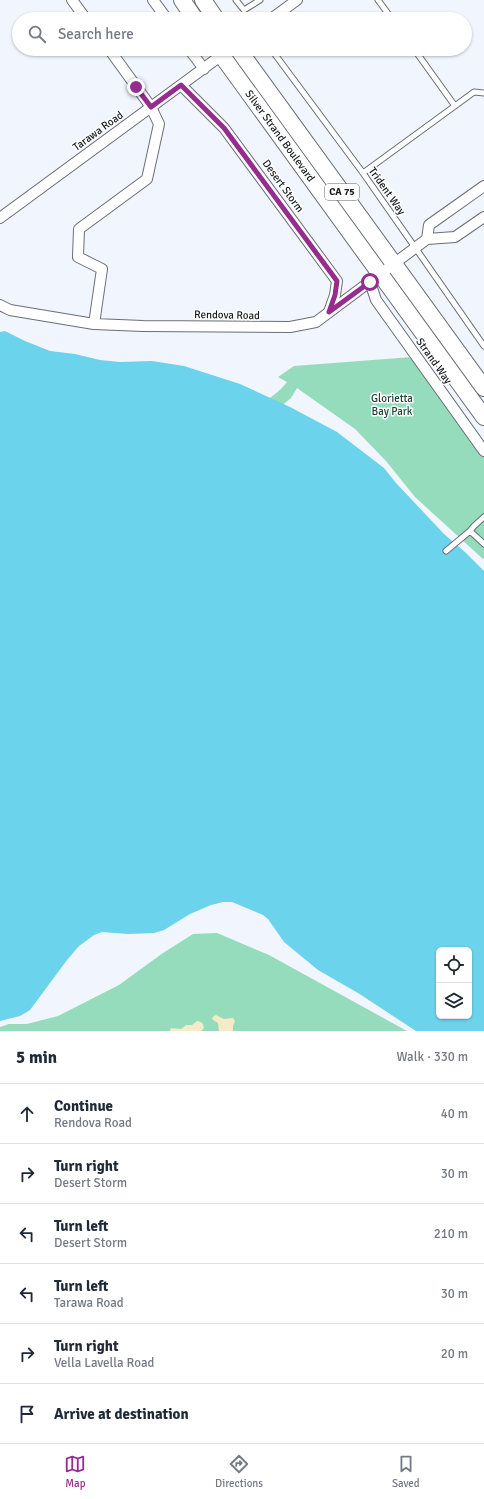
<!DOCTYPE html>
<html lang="en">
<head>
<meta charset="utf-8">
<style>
	body { margin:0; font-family:Signika,sans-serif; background:#f6f6f7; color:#1f2937 }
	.controls { position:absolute; right:12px; bottom:12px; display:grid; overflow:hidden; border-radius:6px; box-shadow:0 1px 3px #0004 }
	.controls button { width:36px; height:36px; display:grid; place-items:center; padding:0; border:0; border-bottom:1px solid #e0e1e3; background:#fff; color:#1f2937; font:20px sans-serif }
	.stop { position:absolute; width:12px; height:12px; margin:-9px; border:3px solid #962c8e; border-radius:50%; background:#fff }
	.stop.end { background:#962c8e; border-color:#fff; box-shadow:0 1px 4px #0008 }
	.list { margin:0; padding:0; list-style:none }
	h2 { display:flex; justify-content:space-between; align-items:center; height:52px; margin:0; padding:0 16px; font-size:17px }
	h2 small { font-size:13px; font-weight:400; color:#747a83 }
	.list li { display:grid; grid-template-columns:26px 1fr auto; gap:12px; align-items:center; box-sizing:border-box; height:60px; padding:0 16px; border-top:1px solid #e0e1e3 }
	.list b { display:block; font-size:15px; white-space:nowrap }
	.list p { margin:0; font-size:13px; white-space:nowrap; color:#747a83 }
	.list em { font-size:13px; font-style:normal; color:#747a83 }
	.icon { flex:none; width:22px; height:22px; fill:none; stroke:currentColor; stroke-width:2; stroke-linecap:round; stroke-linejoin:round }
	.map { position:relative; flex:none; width:484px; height:1031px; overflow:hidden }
	.search { position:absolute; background:#fff; box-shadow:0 1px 3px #0004; left:12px; right:12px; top:12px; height:44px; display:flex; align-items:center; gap:10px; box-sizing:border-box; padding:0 14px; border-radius:22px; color:#747a83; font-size:15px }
	.sheet { height:412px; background:#fff }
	nav { display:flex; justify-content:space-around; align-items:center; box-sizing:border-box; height:56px; border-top:1px solid #e0e1e3; background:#fff; font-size:11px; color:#747a83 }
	nav a { display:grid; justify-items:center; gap:2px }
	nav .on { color:#962c8e }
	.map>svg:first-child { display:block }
</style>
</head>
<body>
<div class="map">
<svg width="484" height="1031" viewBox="0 0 484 1031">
	<rect width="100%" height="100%" fill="#f1f5fd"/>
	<path fill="#94dcbb" d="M412 357 484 457V558L483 559 415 497 386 461 355 429 297 388 291 398 250 432 242 421 281 389 287 382 278 377 294 366Z
		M217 933 269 955 407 1031H0V1027L9 1024H27L58 1016 119 985 163 953 193 934Z"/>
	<path fill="#f5ebc6" d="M216 1015 224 1019 233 1018 235 1021 233 1026V1031H219L218 1023 213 1020 212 1018 214 1016Z
		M197 1021 201 1022 203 1024 204 1028 201 1031H170L171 1028 181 1029 186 1025H192Z"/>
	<path fill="#6bd3eb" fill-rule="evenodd" d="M5 331 25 341 50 351 75 354 100 360 120 362 152 361 184 366 240 384 290 407 337 432 384 468 396 483 444 534 465 552 484 571V1031H416L358 993 318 970 284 942 268 919 263 915 232 902H223L211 905 190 914 164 930 154 933 128 934 102 932 94 935 79 946 67 960 30 1010 20 1016 0 1021V332ZM439 950H469V1016H439Z"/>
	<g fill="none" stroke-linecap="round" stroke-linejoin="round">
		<defs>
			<path id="service" d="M236 0 244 10 260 0
				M378 0 392 19
				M271 49 363 173 484 346
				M414 49 455 106
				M363 173 474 92 484 93
				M484 517 474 526 470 531 484 544
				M446 551 470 531"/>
			<path id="minor" d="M72 0 86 19
				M153 0 167 19
				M271 19 297 0
				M189 49 204 69
				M181 85 224 128 337 281 335 295 329 312
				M484 186 429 225 427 239 455 237 484 217
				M0 218 230 49
				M370 282 376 300 484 451
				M0 305 10 310 94 324 143 326 290 327 316 322 427 239
				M94 324 102 269 78 257 79 229 147 179 159 124 151 107 109 49"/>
			<path id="trunk" d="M182 0 195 19
				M203 0 216 19
				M217 49 484 417
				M238 49 484 388"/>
		</defs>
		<use href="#service" stroke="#6b6e76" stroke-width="7"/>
		<use href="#minor" stroke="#6b6e76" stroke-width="12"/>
		<use href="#trunk" stroke="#6b6e76" stroke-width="18"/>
		<use href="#service" stroke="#fff" stroke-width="5"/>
		<use href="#minor" stroke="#fff" stroke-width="10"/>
		<use href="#trunk" stroke="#fff" stroke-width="16"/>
	</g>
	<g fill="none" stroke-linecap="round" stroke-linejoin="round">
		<path stroke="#962c8e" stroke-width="5" d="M136 87 151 107 181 85 224 128 337 281 335 295 329 312 370 282"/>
	</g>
	<g text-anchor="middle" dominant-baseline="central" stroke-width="3" stroke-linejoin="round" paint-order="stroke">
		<rect fill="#fff" stroke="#5f6062" stroke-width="1" x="325" y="184" width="34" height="16" rx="3"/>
		<g font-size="10" font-weight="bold" fill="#1a1c1f">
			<text x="342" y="192">CA 75</text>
		</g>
		<g font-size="11" fill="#1a1c1f" stroke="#fff">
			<text transform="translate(98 131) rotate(-36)">Tarawa Road</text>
			<text transform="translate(280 136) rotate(54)">Silver Strand Boulevard</text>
			<text transform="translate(283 186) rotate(54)">Desert Storm</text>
			<text transform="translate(387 191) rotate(55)">Trident Way</text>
			<text transform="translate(227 315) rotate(1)">Rendova Road</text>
			<text transform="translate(434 361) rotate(55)">Strand Way</text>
		</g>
		<g font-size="11" fill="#1e4434" stroke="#fff">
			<text x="392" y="398">Glorietta<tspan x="392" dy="13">Bay Park</tspan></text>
		</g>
	</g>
</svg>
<div class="controls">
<button><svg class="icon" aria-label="locate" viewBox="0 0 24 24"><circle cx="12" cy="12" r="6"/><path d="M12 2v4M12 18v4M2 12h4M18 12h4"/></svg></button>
<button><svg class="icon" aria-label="layers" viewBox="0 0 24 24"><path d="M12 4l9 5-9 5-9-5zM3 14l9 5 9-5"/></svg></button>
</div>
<div class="stop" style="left:370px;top:282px"></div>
<div class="stop end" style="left:136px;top:87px"></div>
<div class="search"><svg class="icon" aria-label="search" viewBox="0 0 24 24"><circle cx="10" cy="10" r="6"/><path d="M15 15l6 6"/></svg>Search here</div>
</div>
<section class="sheet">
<h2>5 min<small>Walk · 330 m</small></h2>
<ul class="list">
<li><svg class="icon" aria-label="ahead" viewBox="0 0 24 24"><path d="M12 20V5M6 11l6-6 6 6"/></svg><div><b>Continue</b><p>Rendova Road</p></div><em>40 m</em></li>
<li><svg class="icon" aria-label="right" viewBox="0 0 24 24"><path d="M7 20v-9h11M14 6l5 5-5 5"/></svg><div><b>Turn right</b><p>Desert Storm</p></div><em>30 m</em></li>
<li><svg class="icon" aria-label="left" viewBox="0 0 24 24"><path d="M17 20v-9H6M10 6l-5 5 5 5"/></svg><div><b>Turn left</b><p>Desert Storm</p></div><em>210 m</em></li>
<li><svg class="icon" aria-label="left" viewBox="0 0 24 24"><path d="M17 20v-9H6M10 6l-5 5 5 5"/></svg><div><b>Turn left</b><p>Tarawa Road</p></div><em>30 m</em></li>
<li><svg class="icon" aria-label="right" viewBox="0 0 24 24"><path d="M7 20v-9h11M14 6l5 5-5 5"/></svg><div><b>Turn right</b><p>Vella Lavella Road</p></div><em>20 m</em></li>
<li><svg class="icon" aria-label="arrive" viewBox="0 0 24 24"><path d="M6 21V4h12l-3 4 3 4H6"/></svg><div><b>Arrive at destination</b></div></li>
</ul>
</section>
<nav>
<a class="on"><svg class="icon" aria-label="map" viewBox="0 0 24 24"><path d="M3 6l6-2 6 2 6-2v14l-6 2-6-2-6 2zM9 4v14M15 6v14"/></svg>Map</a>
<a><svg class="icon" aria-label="directions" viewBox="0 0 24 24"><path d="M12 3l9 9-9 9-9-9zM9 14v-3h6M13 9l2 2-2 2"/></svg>Directions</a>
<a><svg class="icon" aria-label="saved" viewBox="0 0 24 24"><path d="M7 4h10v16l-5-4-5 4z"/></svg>Saved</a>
</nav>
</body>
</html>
